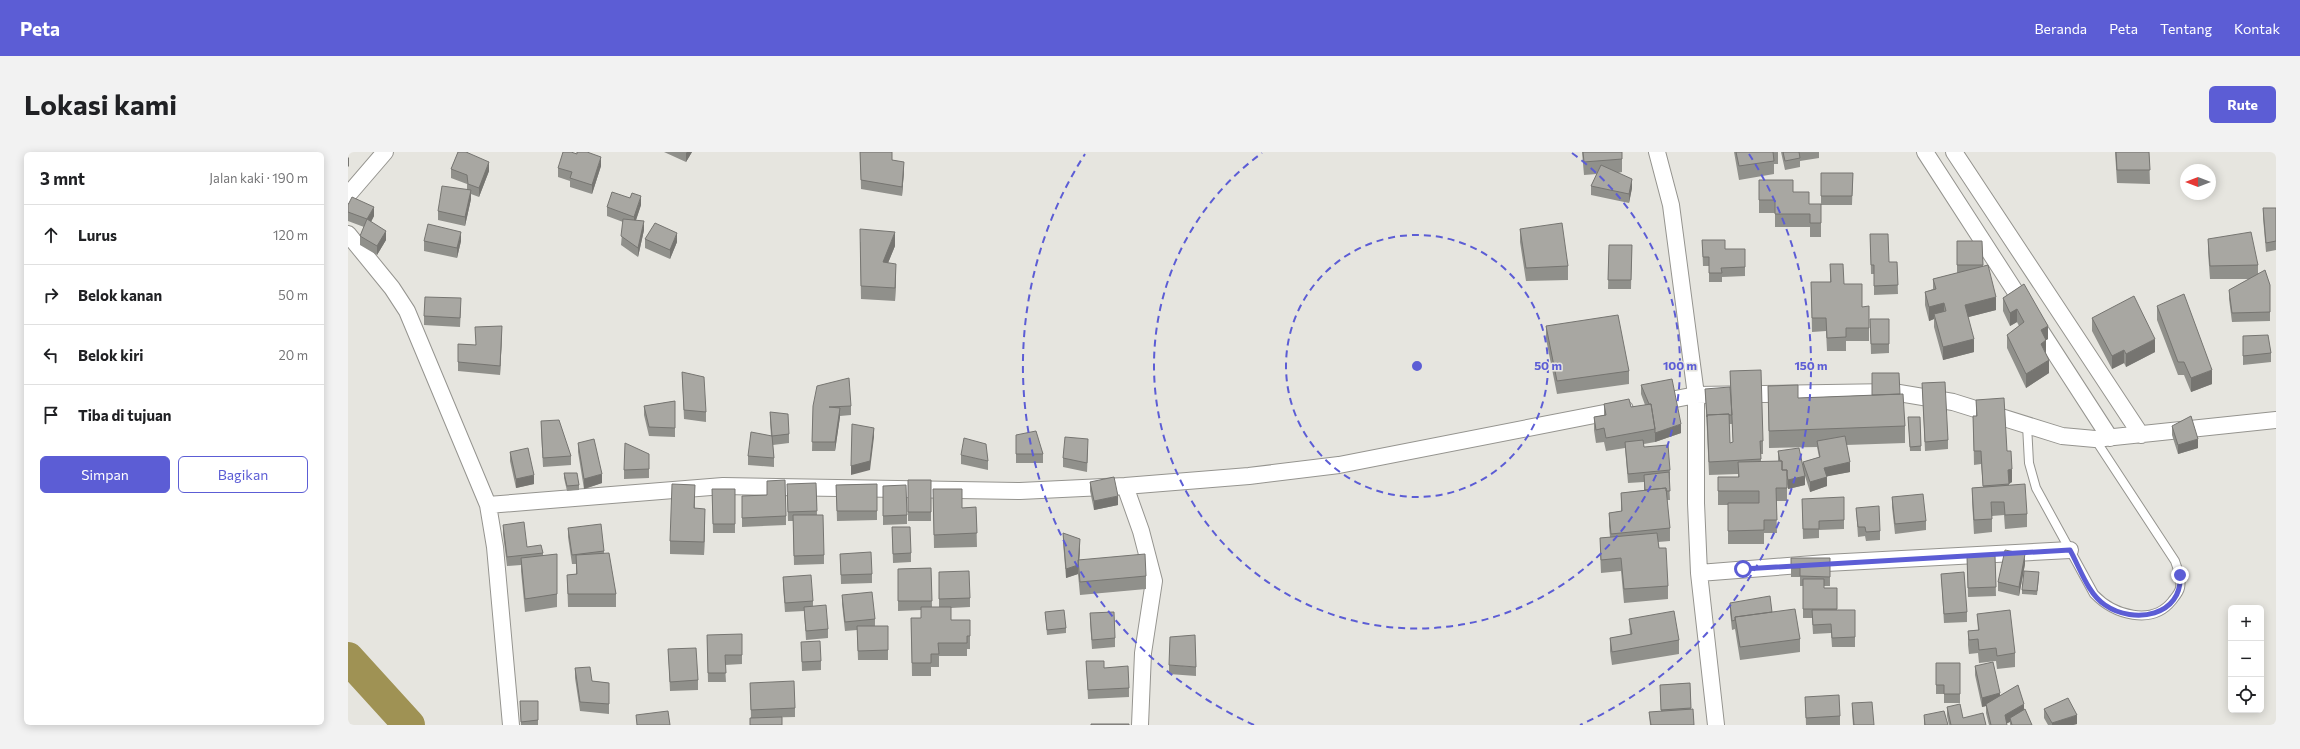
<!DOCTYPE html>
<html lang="id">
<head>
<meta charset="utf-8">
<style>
	body { margin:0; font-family:Commissioner,sans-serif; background:#f2f2f2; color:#202124 }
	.controls { position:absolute; right:12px; bottom:12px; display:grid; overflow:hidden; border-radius:6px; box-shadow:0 2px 10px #0003 }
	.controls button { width:36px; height:36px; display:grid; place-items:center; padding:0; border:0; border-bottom:1px solid #e0e0e0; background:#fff; color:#202124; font:20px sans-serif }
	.compass { position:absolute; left:1832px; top:12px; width:36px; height:36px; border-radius:50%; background:#fff; box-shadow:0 2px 10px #0003; rotate:270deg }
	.stop { position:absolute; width:12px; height:12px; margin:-9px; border:3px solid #5c5dd5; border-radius:50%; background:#fff }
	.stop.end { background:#5c5dd5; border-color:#fff; box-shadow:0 1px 4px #0008 }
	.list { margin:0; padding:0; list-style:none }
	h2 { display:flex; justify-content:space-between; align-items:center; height:52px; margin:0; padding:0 16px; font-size:17px }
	h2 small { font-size:13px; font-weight:400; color:#757577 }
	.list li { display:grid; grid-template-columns:26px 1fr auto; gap:12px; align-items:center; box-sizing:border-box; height:60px; padding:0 16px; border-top:1px solid #e0e0e0 }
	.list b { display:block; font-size:15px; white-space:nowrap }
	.list em { font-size:13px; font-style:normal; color:#757577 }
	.actions { display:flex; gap:8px; padding:12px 16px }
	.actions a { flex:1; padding:9px 0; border:1px solid #5c5dd5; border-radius:6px; text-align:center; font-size:14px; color:#5c5dd5 }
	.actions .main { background:#5c5dd5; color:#fff }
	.icon { flex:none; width:22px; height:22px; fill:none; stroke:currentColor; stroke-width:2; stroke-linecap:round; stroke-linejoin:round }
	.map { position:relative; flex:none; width:1928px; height:573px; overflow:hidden; border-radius:6px }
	header { display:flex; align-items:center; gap:24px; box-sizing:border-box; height:56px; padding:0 20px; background:#5c5dd5; color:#fff }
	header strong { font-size:19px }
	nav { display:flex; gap:22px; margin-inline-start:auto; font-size:14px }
	.intro { display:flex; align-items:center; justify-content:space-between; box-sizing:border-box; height:96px; padding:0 24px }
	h1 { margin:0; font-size:28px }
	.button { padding:10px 18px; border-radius:6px; background:#5c5dd5; color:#fff; font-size:14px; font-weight:700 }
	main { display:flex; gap:24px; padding:0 24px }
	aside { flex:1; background:#fff; border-radius:6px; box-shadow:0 2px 10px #0003 }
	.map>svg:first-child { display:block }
</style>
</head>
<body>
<header>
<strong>Peta</strong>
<nav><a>Beranda</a><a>Peta</a><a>Tentang</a><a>Kontak</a></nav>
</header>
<div class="intro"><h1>Lokasi kami</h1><a class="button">Rute</a></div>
<main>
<aside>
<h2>3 mnt<small>Jalan kaki · 190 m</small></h2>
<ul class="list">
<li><svg class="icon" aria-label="ahead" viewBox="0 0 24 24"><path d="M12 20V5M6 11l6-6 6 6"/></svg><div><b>Lurus</b></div><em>120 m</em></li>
<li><svg class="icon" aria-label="right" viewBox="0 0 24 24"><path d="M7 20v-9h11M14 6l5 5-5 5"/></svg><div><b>Belok kanan</b></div><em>50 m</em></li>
<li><svg class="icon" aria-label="left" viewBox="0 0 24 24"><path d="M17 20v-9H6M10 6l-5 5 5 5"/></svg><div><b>Belok kiri</b></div><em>20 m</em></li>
<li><svg class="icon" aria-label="arrive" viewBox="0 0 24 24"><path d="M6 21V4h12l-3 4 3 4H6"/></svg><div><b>Tiba di tujuan</b></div></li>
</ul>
<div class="actions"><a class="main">Simpan</a><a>Bagikan</a></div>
</aside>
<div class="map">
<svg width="1928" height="573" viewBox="0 0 1928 573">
	<rect width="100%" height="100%" fill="#e6e5df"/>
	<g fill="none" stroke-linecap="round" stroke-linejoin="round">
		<path stroke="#9f9254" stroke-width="32" d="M0 506 61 573"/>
		<defs>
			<path id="service" d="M1679 273 1681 311 1688 336 1746 442C1766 463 1804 474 1824 449 1827 445 1831 441 1832 436 1834 427 1830 418 1827 409L1747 287"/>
			<path id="minor" d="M1309 0 1323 53 1348 243V351L1351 421 1368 573
				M1577 0 1762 286
				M1606 0 1793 283
				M0 43 37 0
				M0 82 44 136 59 159 140 353 147 395 163 573
				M1307 251 1348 243 1545 240 1605 250 1714 284 1747 287 1928 268
				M777 334 793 379 806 429 795 501 792 573
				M140 353 375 334 672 339 777 334 901 324 991 313 1277 257
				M1351 421 1478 411 1722 398"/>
		</defs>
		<use href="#service" stroke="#95948f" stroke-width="10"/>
		<use href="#minor" stroke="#95948f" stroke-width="18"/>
		<use href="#service" stroke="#fff" stroke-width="8"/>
		<use href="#minor" stroke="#fff" stroke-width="16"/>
	</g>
	<path fill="#90908b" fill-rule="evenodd" d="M110 0H120V1L141 19 131 45 123 42V47L117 74 90 68V59L119 38V32L103 26V17Z
		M316 0H344L338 10Z
		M512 0 544 8 556 19 554 44 513 37Z
		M1234 0H1274V20L1270 21 1284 36 1281 51 1243 43V34L1249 22 1236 23Z
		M1386 0H1430V12H1426V22L1391 28Z
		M1433 0H1471V6L1452 9V15L1437 18Z
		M1767 0H1801L1802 32 1769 31Z
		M253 14 244 42 222 35V29L210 25V16Z
		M1473 21H1505L1504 53H1473V85H1462V75H1427V61H1411V28L1445 40 1461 52H1473Z
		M0 53 26 64 23 70 38 88 29 103 12 93V84L16 75 0 69Z
		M293 53 288 68 296 78 290 105 273 93 275 70 259 64V55Z
		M1915 56H1928V98L1918 100 1915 66Z
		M1172 77 1220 114V128L1178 129 1172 90Z
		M1522 82 1541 110H1549L1550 142 1526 143V122H1523Z
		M297 87 329 90 322 107 297 96Z
		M1860 87 1910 113V121L1922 133V169L1884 170 1881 147V138L1901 127H1862L1860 100Z
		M1354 88 1377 97H1397V124L1374 125V130H1361V114H1355Z
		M76 89H113L109 106 76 99Z
		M1609 89H1634L1635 114 1648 158 1620 165 1626 200 1595 208 1586 175V167L1581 169 1577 153V140L1585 137V127L1609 121Z
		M512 90 547 94 540 111 548 126 547 149 513 147Z
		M1261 93H1284L1283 137H1260Z
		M1482 112 1496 132 1514 155 1521 176V189H1498V199H1479L1478 179 1464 180 1463 130H1482Z
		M1676 132 1700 187 1698 188V201L1701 221 1678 236 1659 196V183L1671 174 1669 170 1662 174 1655 159V146Z
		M1809 154 1864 232 1843 240 1836 223H1830L1809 168Z
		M113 156 112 175 76 173V164Z
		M1744 166 1807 200 1778 215 1776 211 1764 217 1744 179Z
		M1522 167H1541V201L1523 202Z
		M1198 174 1281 219V232L1209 242 1198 187Z
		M154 183 152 223 110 219V192L127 193Z
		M1895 184 1923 201V210L1895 213Z
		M1382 219 1415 289V302H1413V310L1430 309V299L1455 318V310L1471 305 1469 295 1421 296 1420 234 1450 246 1552 242 1557 274V291L1498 293 1502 320 1479 324V334L1462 340 1456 321 1457 333 1440 337 1439 332V349H1428L1429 381H1416V392H1380V353H1370V325H1390V322L1361 323 1357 237 1383 249ZM1381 272H1384L1385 290 1382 291Z
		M334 220 358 260V270L336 267Z
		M1574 231 1600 288V297L1577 299Z
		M1293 233 1333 281 1307 290 1296 292V295L1322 318V327H1321L1322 348H1319L1322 376V389L1310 390 1311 396 1320 434V447L1276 451 1273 419 1253 421 1252 399V386L1262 385 1261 374V361L1273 359V341L1296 338V330L1280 331 1277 296 1258 299 1256 290 1248 291 1246 278V265L1256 263V252L1283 255 1297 253 1293 242Z
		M1628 248 1659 299 1664 330 1661 332V333L1679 362V375L1657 377 1656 363 1644 364V380L1626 382 1624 349V336L1635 335 1633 312 1626 313 1625 264H1628Z
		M327 249V285L301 284 296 263V254Z
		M465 254H503V263L492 264 487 299H464Z
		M422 260 441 282V291L425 293 426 306V315L400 313V304L423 284 422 270Z
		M1560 265H1572L1573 299H1562Z
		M193 269 223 304V313L195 315 193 278Z
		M1824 274 1850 296 1830 302 1824 283Z
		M668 283 695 302V311H668Z
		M230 291 254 331 236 337 230 300Z
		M740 297 739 320 715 315V306Z
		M162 300 186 332 168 336 162 309Z
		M301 302V326L276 327V318Z
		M613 303 640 309V318L613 312Z
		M216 321 231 333V338L219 339 216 326Z
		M560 328H583V369H560Z
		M419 329 438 364V373L394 375V344L419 343Z
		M742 330 770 353 746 358 742 339Z
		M468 331 469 363 476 403V412L446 413 445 369H440L439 341Z
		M529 332V368L489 369 488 333Z
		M364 337H387V381H365Z
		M585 337 614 356 628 355 629 395 586 396Z
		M535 343 559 363V372L535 373Z
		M1544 345 1578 369V378L1547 382 1544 355Z
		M347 346V356L357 370 356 403 322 402V389Z
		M1454 347 1496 368V377L1471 378V386L1455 387Z
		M1508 356 1532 379V388L1518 389 1517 384 1510 385Z
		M155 373 179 395 195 401V404L209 402V455L177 460 173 419V413L159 414 155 382Z
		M544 375 563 401V410L545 411Z
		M220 376 256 399V401L268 442V455H220L219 423 228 422V412H224L220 385Z
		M715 381 732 396 731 408 798 424V437L732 443 730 422 718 426 715 390Z
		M492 402 524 422V431L493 432Z
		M1647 404 1648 444 1620 445 1619 405Z
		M1443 406H1482V434H1476V436H1489V458H1507V495H1484L1483 481 1465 482 1464 466H1455V434H1452V425H1443Z
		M1677 412 1671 444 1650 439V430Z
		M583 416 584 455H591V420L622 446V455L603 456V468H622V497H619V504H591V515H583V524H564L563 466H573V458L550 459V417Z
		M1593 422 1619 460V470L1596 471Z
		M435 425 465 449V454L480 477V486L458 488 456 459 437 460 435 434Z
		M1691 425 1689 443 1674 442V438Z
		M494 443 527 467V474H540V508H510L509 478 497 479 494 452Z
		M1382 451 1424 460 1452 487V500L1392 508 1387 477 1384 478 1382 460Z
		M697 460 718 476V481L699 483Z
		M742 461 767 486V495L744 497 742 470Z
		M1629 462 1667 501V515L1649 517 1648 509 1631 511 1630 501 1621 502 1620 493V479L1630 478Z
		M1281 467 1331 488V502L1264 513 1262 499V486L1282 483Z
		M359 483 394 503V512L377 513 378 530H360Z
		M453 490 473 509V518L454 519Z
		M320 497 350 528V538L322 539Z
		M738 509 756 516 781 536V545L740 547Z
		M1588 511H1612V551H1596V542H1588Z
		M821 513 848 515V524L821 522Z
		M1627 514 1652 544 1676 557 1684 573H1662V570L1659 571V573H1641L1638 561V554L1634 555 1627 523Z
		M227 516 244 529 261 531V562L232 559 227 526Z
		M402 531 447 556V565L403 566Z
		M1342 531 1343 558 1346 573H1302L1301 560H1313L1312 533Z
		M1457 545 1492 564V573H1458Z
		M172 549H190V573H173Z
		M1504 551 1526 573H1505L1504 560Z
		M1599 555 1615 566 1638 573H1601L1599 564Z
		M1696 557 1729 572 1725 573H1700L1696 566Z
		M1576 563 1600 573H1576Z"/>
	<path fill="#767571" d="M339 0H344L338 10V1Z
		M1 5V14L0 15V6Z
		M253 5V14L244 42V33Z
		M141 10V19L131 45V36Z
		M556 10V19L554 44V35Z
		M1284 27V36L1281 51V42Z
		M123 38V47L117 74V65Z
		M293 44V53L286 74V65Z
		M26 55V64L19 77V67Z
		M296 69V78L290 105V96Z
		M38 79V88L29 103V94Z
		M113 80V89L109 106V96Z
		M547 80V94L535 123V110Z
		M329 81V90L322 107V98Z
		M548 112V126L547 149V136Z
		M1648 145V158L1617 166V153Z
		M1596 151V164L1586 162V167L1581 169V155Z
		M1669 157V170L1662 174V161Z
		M154 174V183L152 223V214Z
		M1700 174V187L1698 188V201L1693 192V178Z
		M1626 187V200L1595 208V195Z
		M1807 187V200L1778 215V202Z
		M1776 198V211L1764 217V204Z
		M1701 208V221L1678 236V222Z
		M1864 218V232L1843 240V226Z
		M492 256V265L487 299V290Z
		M1333 272V281L1307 290V281Z
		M526 276V285L522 318 503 323V314Z
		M1850 287V296L1830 302V293Z
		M1502 310V320L1476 325V316Z
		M1664 317V330L1660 332V318Z
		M254 322V331L236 337V327Z
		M186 323V332L168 336V327Z
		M1457 324V333L1440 337V328Z
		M1479 325V334L1462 340V330Z
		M770 344V353L746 358V349Z
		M357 357V370L356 403V390Z
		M732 387V396L731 415 730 410Z
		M1677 402V412L1671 444V435Z
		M730 413V422L718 426V417Z
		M1652 541V551L1638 552V554L1634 555V546Z
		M1676 552V562L1662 566V570L1657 572V563Z
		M1729 563V572L1725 573H1704V571Z"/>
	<path fill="#a8a7a2" stroke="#767571" d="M110 0H118L141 10 131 36 120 32 119 23 103 17Z
		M215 0H223L229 2V0H239L253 5 244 33 222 26 224 20 210 16Z
		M512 0H544V8L556 10 554 35 513 28Z
		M1235 0H1274V7L1236 10Z
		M1388 0H1425L1426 9 1391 14Z
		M1435 0H1451L1452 6 1437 9Z
		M1768 0H1801L1802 18H1769Z
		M1253 13 1284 27 1281 42 1243 34Z
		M1473 21H1505L1504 44H1473Z
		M1411 28H1445V40H1461V52H1473V71H1462V62H1427V48H1411Z
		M94 34 123 38 117 65 90 59Z
		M264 40 282 46 284 41 293 44 286 65 259 55Z
		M4 45 26 55 19 67 0 60V53Z
		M1915 56H1928V89L1918 91Z
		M19 67 38 79 29 94 12 84Z
		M275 67 296 69 290 96 273 84Z
		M307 71 329 81 322 98 297 87Z
		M1214 71 1220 114 1178 116 1172 77Z
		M80 72 113 80 109 96 76 89Z
		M512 77 547 80 535 110 548 112 547 136 513 134Z
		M1903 80 1910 113 1862 114 1860 87Z
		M1522 82H1540L1541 110H1549L1550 133 1526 134V113H1523Z
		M1354 88H1377V97H1397V115L1373 116 1374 121H1361V105H1355Z
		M1609 89H1634L1635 113H1609Z
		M1261 93H1284L1283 128H1260Z
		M1482 112H1495L1496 132H1514V155L1521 154V176H1498V185L1479 186 1478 166H1464L1463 130H1483Z
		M1640 113 1648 145 1617 153 1626 187 1595 195 1586 162 1598 159 1596 151 1581 155 1577 140 1588 137 1585 127Z
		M1917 118 1922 133V160L1884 161 1881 138Z
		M1676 132 1700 174 1693 178 1698 188 1693 192 1701 208 1678 222 1659 183 1676 170 1669 157 1662 161 1655 146Z
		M1836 142 1864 218 1843 226 1836 210H1830L1809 154Z
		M1786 144 1807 187 1778 202 1776 198 1764 204 1744 166Z
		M77 145 113 146 112 166 76 164Z
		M1270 163 1281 219 1209 229 1198 174Z
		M1522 167H1541V192H1523Z
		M154 174 152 214 110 210V192L128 193 127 175Z
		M1920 183 1923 201 1895 204V184Z
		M1413 218 1415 289H1412L1413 307 1361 310 1359 263 1381 262 1382 291 1385 290 1382 219Z
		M334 220 356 225 358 260 336 258Z
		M1524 221H1551L1552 242 1524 243Z
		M501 226 503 254 481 255 492 256 487 290H464L465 254 469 234Z
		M1324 227 1333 272 1307 281V277L1303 252H1301L1293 233Z
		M1597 230 1600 288 1577 290 1574 231Z
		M1450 233V246L1555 242 1557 274 1421 279 1420 234Z
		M1382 235 1384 263H1381V262L1359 263V265L1357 237Z
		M1656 246 1659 299H1663L1664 317 1660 318 1661 332 1635 334 1633 299H1626L1625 264H1629L1628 248Z
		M1281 247 1283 255 1303 252 1307 277 1258 286 1256 276 1248 278 1246 265 1258 263 1256 252Z
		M327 249V276L301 275 296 254Z
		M422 260 440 262 441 282 424 284Z
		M1843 264 1850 287 1830 293 1824 274Z
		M1560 265H1572L1573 294 1562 295Z
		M211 268 223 304 195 306 193 269Z
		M504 272 526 276 522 309 503 314Z
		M688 279 695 302H668V283Z
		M403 280 424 284 426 306 400 304Z
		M1497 284 1502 310 1476 316 1479 325 1462 330 1455 310 1472 305 1469 289Z
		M717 285 740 287 739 311 715 306Z
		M616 286 638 292 640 309 613 303Z
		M246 287 254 322 236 327 230 291Z
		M1295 288 1296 295 1320 293 1322 318 1280 322 1277 290Z
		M277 291 301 302V317L276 318Z
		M180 296 186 323 168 327 162 300Z
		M1451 296 1457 324 1440 328 1439 323V318H1434V309H1432L1430 299Z
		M1434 309V318H1439V336H1428L1429 368H1416V378L1380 379V351H1411V339H1370V325H1391L1390 310Z
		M1321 320 1322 339H1318V336L1297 338 1296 323Z
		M216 321H229L231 333 219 334Z
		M766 325 770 344 746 349 742 330Z
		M437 328 438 364 394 366V344L419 343V329Z
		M560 328H583V360H560Z
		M468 331 469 359 440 360 439 332Z
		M324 332 347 333 346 356 357 357 356 390 322 389Z
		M529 332V359H489L488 333Z
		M1677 332 1679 362 1657 363 1656 350H1643L1644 367 1626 368 1624 336Z
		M558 333 559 363 535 364V334Z
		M1318 336 1322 376 1263 382 1261 361 1274 359 1273 341Z
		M364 337H387V372H365Z
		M585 337H614V356L628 355 629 381 586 383Z
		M1575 342 1578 369 1547 372 1544 345Z
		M1496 345V368L1471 369V377H1455L1454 347Z
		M1531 354 1532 379 1518 380 1517 375H1510L1508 356Z
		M445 363H475L476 403 446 404Z
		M176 370 179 395 193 393 195 401 159 405 155 373Z
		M253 372 256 399 224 403 220 376Z
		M544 375H562L563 401 545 402Z
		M715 381 732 387 730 413 718 417Z
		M1309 381 1311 396H1318L1320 434 1276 437 1273 406 1253 408 1252 386Z
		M1657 398 1677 402 1671 435 1650 430Z
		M523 400 524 422 493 423 492 402Z
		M261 401 268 442H220L219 423 229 422 228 403Z
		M209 402V442L177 447 173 406Z
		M797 402 798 424 732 430 730 408Z
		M1647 404 1648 435 1620 436 1619 405Z
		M1443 406H1482V425L1452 424V416H1443Z
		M583 416 584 449H550V417Z
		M621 419 622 446 591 447V420Z
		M1676 419 1691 420 1689 439 1674 438Z
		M1616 420 1619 460 1596 462 1593 422Z
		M463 423 465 449 437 451 435 425Z
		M1455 427H1476V436H1489V457H1455Z
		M524 440 527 467 497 470 494 443Z
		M1422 444 1424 460 1387 465V468L1384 469 1382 451Z
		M478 453 480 477 458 479 456 455Z
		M573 455H603V468H622V484H619V491H590L591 502H583V511H564L563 466H573Z
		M1447 457 1452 487 1392 495 1387 465Z
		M716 458 718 476 699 478 697 460Z
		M1464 458H1507V485L1484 486 1483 472 1465 473Z
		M1662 458 1667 501 1649 504 1648 496 1631 498 1630 487 1621 488 1620 479 1631 478 1629 462Z
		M1326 459 1331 488 1264 500 1262 486 1284 482 1281 467Z
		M766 460 767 486 744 488 742 461Z
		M509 474H540V498L510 499Z
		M394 482V503H377L378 521H360L359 483Z
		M847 483 848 515 821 513 822 485Z
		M472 489 473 509 454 510 453 490Z
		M348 496 350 528 322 530 320 497Z
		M738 509H756V516L780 514 781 536 740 538Z
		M1645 510 1652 541 1634 546 1627 514Z
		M1588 511H1612V542H1596V533H1588Z
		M242 515 244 529 261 531V552L232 550 227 516Z
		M446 529 447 556 403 558 402 531Z
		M1342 531 1343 556 1313 558 1312 533Z
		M1670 533 1676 552 1657 563 1659 573H1643L1638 552Z
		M1491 543 1492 564 1458 566 1457 545Z
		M1720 546 1729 563 1704 571 1696 557Z
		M172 549H190V568L173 570Z
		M1524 550 1526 573H1506L1504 551Z
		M1612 552 1615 566 1635 561 1638 573H1603L1599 555Z
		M1345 557 1346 573H1303L1301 560Z
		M1677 557 1684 573H1664L1662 566Z
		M320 559 322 573H289L288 563Z
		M1596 559 1600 573H1577L1576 563Z
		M434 565V573H402V566Z
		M743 572H781V573H743Z"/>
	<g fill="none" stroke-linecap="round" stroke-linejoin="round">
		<path stroke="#5c5dd5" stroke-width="5" d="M1395 417 1722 398C1732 416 1740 442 1757 453 1786 473 1835 464 1832 423"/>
	</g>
	<g fill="none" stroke="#5c5dd5" stroke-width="2" stroke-dasharray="7 5">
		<circle cx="1069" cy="214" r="131"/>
		<path d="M1224 1A263 263 0 1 1 914 1"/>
		<path d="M906 573A394 394 0 0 1 737 2M1401 2A394 394 0 0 1 1232 573"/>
	</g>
	<circle cx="1069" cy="214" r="6" fill="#5c5dd5" stroke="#e6e5df" stroke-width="2"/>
	<g font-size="12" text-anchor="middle" font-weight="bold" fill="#5c5dd5" stroke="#e6e5df" stroke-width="3" stroke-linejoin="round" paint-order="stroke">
		<text x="1200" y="218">50 m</text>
		<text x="1332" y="218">100 m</text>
		<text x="1463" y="218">150 m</text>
	</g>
</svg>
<div class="controls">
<button>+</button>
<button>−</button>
<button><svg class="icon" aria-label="locate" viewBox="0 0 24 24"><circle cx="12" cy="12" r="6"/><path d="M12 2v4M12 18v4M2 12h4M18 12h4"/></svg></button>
</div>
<svg class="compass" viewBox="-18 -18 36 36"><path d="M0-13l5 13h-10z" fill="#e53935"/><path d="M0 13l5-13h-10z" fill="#757577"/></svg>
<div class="stop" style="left:1395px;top:417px"></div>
<div class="stop end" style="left:1832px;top:423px"></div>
</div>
</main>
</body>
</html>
